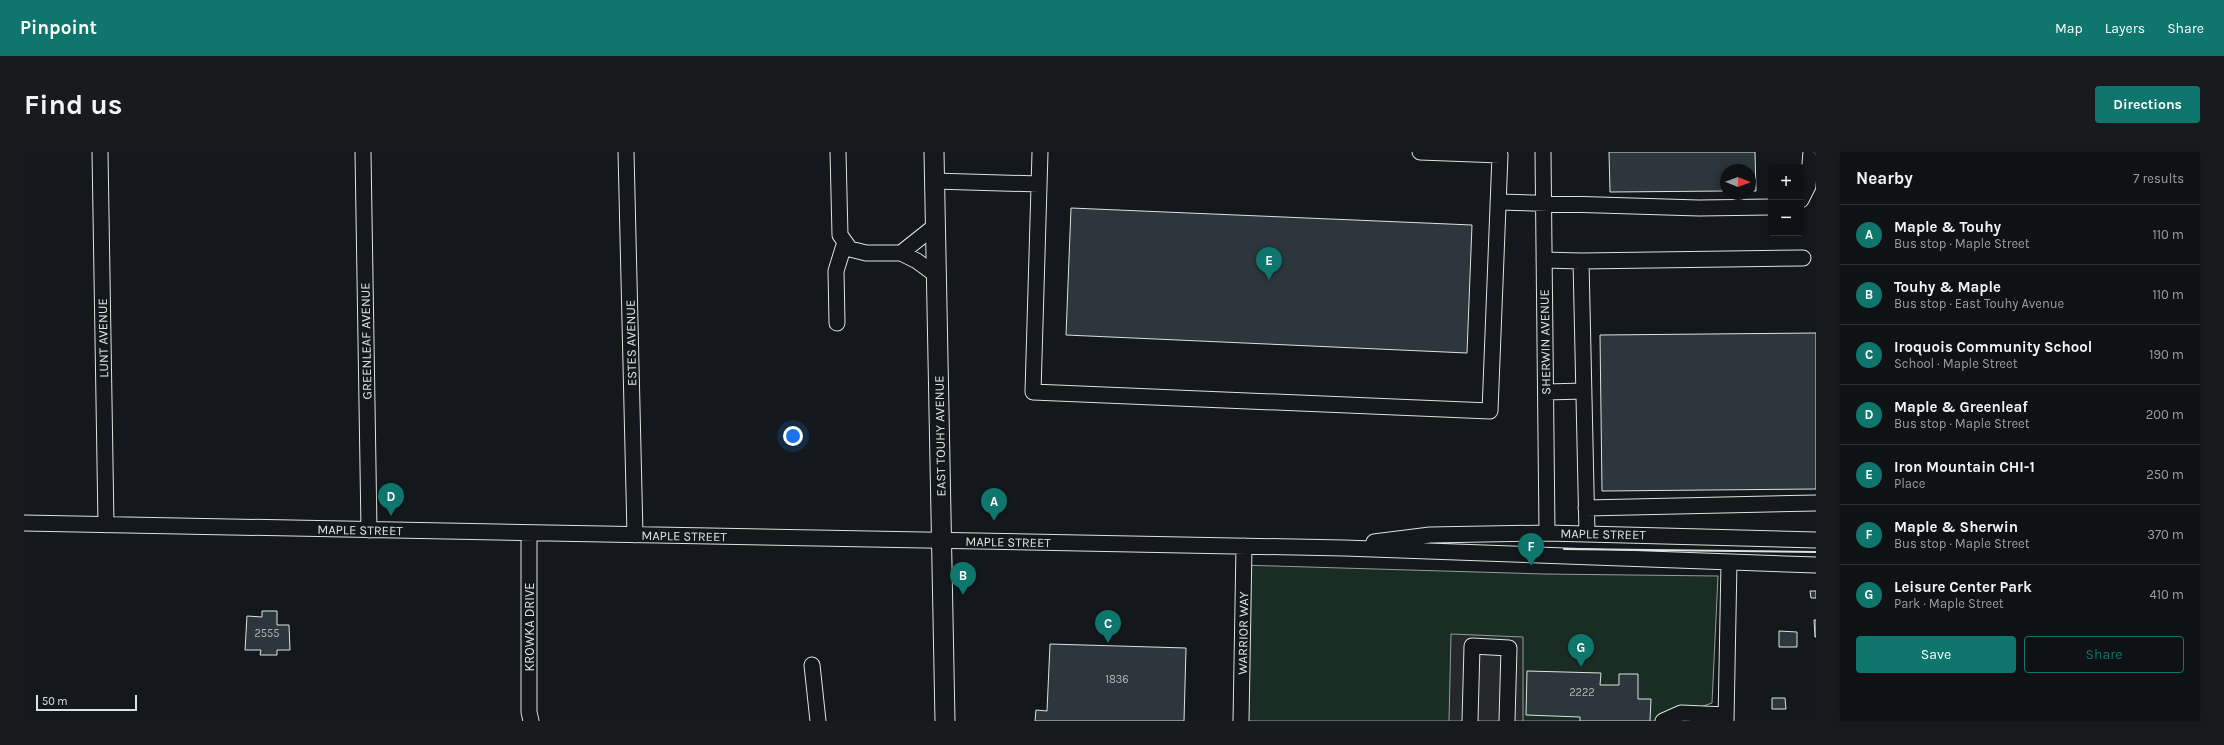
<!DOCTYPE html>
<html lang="en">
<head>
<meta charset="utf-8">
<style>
	body { margin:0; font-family:Karla,sans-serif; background:#181b1e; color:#f1f3f6 }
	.controls { position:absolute; right:12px; top:12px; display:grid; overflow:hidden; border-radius:4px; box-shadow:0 2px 10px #0003 }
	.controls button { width:36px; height:36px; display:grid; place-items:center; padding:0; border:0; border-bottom:1px solid #2f3234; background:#0f1215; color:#f1f3f6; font:20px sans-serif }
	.compass { position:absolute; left:1696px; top:12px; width:36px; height:36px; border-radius:50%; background:#0f1215; box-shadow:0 2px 10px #0003; rotate:91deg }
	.scale { position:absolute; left:12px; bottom:10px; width:101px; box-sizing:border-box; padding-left:4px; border:2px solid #d8e6dc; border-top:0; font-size:11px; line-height:14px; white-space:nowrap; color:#d8e6dc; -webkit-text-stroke:3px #14181c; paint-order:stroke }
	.you { position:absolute; left:769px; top:284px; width:14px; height:14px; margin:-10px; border:3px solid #fff; border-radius:50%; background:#1a73e8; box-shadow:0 0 0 6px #1a73e833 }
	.badge { display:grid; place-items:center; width:26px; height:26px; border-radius:50%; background:#0f766e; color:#fff; font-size:13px; font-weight:700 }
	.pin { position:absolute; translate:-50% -33px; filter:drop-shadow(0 1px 2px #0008) }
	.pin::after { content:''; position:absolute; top:21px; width:14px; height:12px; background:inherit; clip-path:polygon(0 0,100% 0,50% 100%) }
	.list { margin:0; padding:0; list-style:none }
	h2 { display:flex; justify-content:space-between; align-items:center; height:52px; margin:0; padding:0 16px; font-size:17px }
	h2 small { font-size:13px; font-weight:400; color:#9b9ea0 }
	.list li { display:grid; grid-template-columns:26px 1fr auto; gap:12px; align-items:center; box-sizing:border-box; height:60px; padding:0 16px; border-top:1px solid #2f3234 }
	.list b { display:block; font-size:15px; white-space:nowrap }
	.list p { margin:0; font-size:13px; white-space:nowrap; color:#9b9ea0 }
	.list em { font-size:13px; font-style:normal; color:#9b9ea0 }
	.actions { display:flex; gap:8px; padding:12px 16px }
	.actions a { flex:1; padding:9px 0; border:1px solid #0f766e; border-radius:4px; text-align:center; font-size:14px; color:#0f766e }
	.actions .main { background:#0f766e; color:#fff }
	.map { position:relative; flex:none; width:1792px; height:569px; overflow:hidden; border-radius:4px }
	header { display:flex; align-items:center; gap:24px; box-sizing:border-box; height:56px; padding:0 20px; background:#0f766e; color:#fff }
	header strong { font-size:19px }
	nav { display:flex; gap:22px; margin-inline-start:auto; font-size:14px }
	.intro { display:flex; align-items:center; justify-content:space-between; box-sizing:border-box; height:96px; padding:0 24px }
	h1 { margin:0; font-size:28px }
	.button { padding:10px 18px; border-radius:4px; background:#0f766e; color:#fff; font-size:14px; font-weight:700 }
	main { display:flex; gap:24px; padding:0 24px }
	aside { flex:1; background:#0f1215; border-radius:4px; box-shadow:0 2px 10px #0003 }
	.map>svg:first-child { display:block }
</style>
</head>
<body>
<header>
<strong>Pinpoint</strong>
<nav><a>Map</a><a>Layers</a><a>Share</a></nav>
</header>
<div class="intro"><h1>Find us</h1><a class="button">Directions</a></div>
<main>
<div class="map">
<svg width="1792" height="569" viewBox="0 0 1792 569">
	<rect width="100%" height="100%" fill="#14181c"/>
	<path fill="#1a2d24" stroke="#939e99" d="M1216 413 1520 422 1694 424 1688 551 1671 557V569H1213Z"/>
	<path fill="#24282b" stroke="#939e99" d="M1427 482 1499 485V569H1425Z"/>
	<path fill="#2c363c" stroke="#d8e6dc" d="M1585 0H1731L1732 39H1726V18H1702V39L1586 40Z
		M1047 56 1448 73 1443 201 1042 183Z
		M1792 181V337L1578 339 1576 183Z
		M1786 439H1792V446H1787Z
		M238 459H253V473H265L266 498H253V503H236L237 498H221L223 464 238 465Z
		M1790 468H1792V485H1791Z
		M1755 479 1773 480V495H1755Z
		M1026 492 1162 496 1160 569H1011L1012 558 1023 559Z
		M1503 519 1577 521 1576 533H1595V522H1614V547H1627L1626 569H1556V565L1502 563Z
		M1748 546H1761L1762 557H1748Z"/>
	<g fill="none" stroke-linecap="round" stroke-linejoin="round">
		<defs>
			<path id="minor" d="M76 0 82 373
				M339 0 345 378
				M602 0 611 383
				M814 0 816 83 826 97 842 101H877L893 109 912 123
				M1016 0 1009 240 1466 259 1476 3 1396 0
				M1519 0 1523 381
				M910 29 1015 32
				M1777 48 1784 34 1787 0
				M1474 50 1675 56 1747 55
				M877 101 911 74
				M1520 108 1557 109 1779 106
				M1557 109 1563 382
				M813 171 812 119 821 90
				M1522 240 1560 239
				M1562 356 1792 351
				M0 371 1320 396 1792 413
				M505 381V560L507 569
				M1350 390 1406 383 1523 381 1792 388
				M788 513 794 569
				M1217 569 1220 394
				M1446 569 1448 494 1485 496 1483 569
				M1639 569 1657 561 1702 563
				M1702 569 1705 410"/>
			<path id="major" d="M910 0 921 569"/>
		</defs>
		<use href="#minor" stroke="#d8e6dc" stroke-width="17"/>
		<use href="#major" stroke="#d8e6dc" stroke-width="21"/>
		<use href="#minor" stroke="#14181c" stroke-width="15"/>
		<use href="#major" stroke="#14181c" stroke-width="19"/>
		<path stroke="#d8e6dc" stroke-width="2" d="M1540 397 1792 400"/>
	</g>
	<g text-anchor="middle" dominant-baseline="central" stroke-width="3" stroke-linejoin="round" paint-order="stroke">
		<g font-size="11" fill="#adbab4">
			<text x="243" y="481">2555</text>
			<text x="1093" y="527">1836</text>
			<text x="1558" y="540">2222</text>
		</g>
		<g font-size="13" fill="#d8e6dc" stroke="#14181c">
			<text transform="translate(79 186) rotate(-91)">LUNT AVENUE</text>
			<text transform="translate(342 189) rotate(-91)">GREENLEAF AVENUE</text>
			<text transform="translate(1521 190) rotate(-91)">SHERWIN AVENUE</text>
			<text transform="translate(607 191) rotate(-91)">ESTES AVENUE</text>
			<text transform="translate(916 284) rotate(-91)">EAST TOUHY AVENUE</text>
			<text transform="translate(336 378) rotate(1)">MAPLE STREET</text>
			<text transform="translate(1579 382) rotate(1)">MAPLE STREET</text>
			<text transform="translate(660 384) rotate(1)">MAPLE STREET</text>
			<text transform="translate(984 390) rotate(1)">MAPLE STREET</text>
			<text transform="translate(505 475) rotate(-90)">KROWKA DRIVE</text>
			<text transform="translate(1219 481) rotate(-89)">WARRIOR WAY</text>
		</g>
	</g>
</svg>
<div class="controls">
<button>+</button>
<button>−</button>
</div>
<svg class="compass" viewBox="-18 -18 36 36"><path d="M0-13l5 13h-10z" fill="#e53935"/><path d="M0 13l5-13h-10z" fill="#9b9ea0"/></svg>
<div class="scale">50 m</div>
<div class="you"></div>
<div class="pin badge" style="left:970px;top:369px">A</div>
<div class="pin badge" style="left:939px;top:443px">B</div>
<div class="pin badge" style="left:1084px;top:491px">C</div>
<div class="pin badge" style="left:367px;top:364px">D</div>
<div class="pin badge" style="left:1245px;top:128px">E</div>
<div class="pin badge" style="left:1507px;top:414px">F</div>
<div class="pin badge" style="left:1557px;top:515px">G</div>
</div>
<aside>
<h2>Nearby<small>7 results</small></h2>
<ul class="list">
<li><span class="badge">A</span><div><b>Maple &amp; Touhy</b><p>Bus stop · Maple Street</p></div><em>110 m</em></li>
<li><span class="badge">B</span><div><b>Touhy &amp; Maple</b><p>Bus stop · East Touhy Avenue</p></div><em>110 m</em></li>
<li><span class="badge">C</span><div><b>Iroquois Community School</b><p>School · Maple Street</p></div><em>190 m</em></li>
<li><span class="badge">D</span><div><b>Maple &amp; Greenleaf</b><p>Bus stop · Maple Street</p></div><em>200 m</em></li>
<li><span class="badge">E</span><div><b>Iron Mountain CHI-1</b><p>Place</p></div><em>250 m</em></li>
<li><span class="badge">F</span><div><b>Maple &amp; Sherwin</b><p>Bus stop · Maple Street</p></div><em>370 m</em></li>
<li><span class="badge">G</span><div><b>Leisure Center Park</b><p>Park · Maple Street</p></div><em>410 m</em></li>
</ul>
<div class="actions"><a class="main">Save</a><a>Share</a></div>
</aside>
</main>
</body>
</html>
